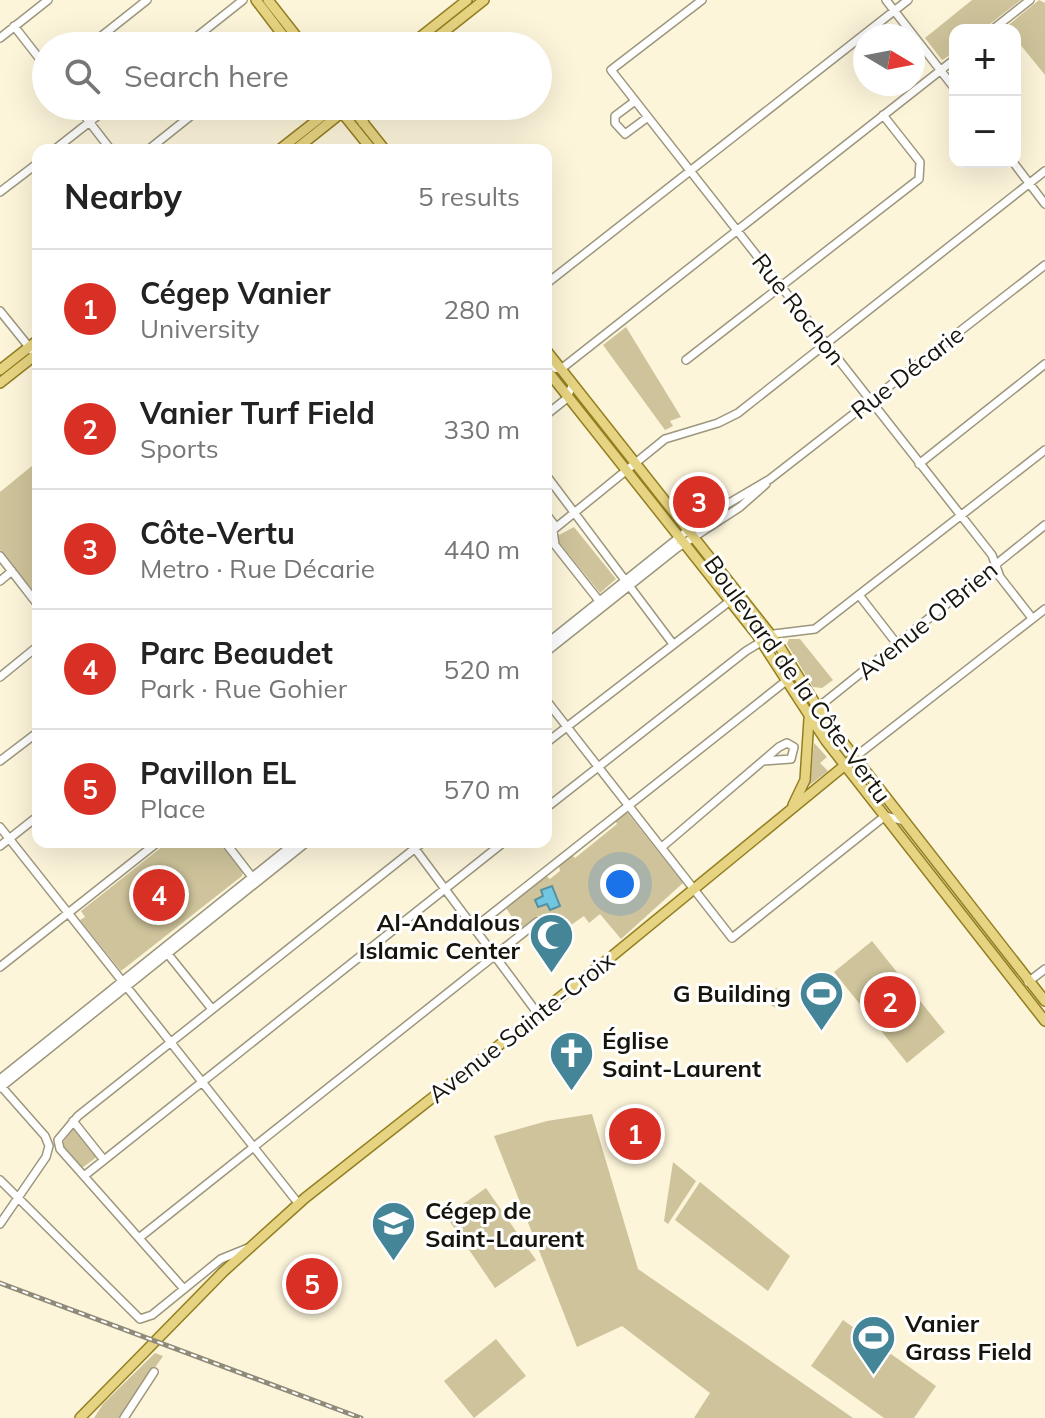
<!DOCTYPE html>
<html lang="en">
<head>
<meta charset="utf-8">
<style>
	body { margin:0; font-family:Mulish,sans-serif; background:#f6f6f6; color:#222 }
	.controls { position:absolute; right:24px; top:24px; display:grid; overflow:hidden; border-radius:16px; box-shadow:0 8px 32px #0002 }
	.controls button { width:72px; height:72px; display:grid; place-items:center; padding:0; border:0; border-bottom:2px solid #e0e0e0; background:#fff; color:#222; font:40px sans-serif }
	.compass { position:absolute; left:853px; top:24px; width:72px; height:72px; border-radius:50%; background:#fff; box-shadow:0 8px 32px #0002; rotate:100deg }
	.you { position:absolute; left:620px; top:884px; width:28px; height:28px; margin:-20px; border:6px solid #fff; border-radius:50%; background:#1a73e8; box-shadow:0 0 0 12px #1a73e833 }
	.badge { display:grid; place-items:center; width:52px; height:52px; border-radius:50%; background:#d93025; color:#fff; font-size:26px; font-weight:700 }
	.pin { position:absolute; translate:-50% -50%; border:4px solid #fff; box-shadow:0 2px 8px #0006 }
	.list { margin:0; padding:0; list-style:none }
	h2 { display:flex; justify-content:space-between; align-items:center; height:104px; margin:0; padding:0 32px; font-size:34px }
	h2 small { font-size:26px; font-weight:400; color:#767676 }
	.list li { display:grid; grid-template-columns:52px 1fr auto; gap:24px; align-items:center; box-sizing:border-box; height:120px; padding:0 32px; border-top:2px solid #e0e0e0 }
	.list b { display:block; font-size:30px; white-space:nowrap }
	.list p { margin:0; font-size:26px; white-space:nowrap; color:#767676 }
	.list em { font-size:26px; font-style:normal; color:#767676 }
	.icon { flex:none; width:44px; height:44px; fill:none; stroke:currentColor; stroke-width:2; stroke-linecap:round; stroke-linejoin:round }
	.map { position:relative; flex:none; width:1045px; height:1418px; overflow:hidden }
	.search { position:absolute; background:#fff; box-shadow:0 8px 32px #0002; left:32px; top:32px; width:520px; height:88px; display:flex; align-items:center; gap:20px; box-sizing:border-box; padding:0 28px; border-radius:44px; color:#767676; font-size:30px }
	.panel { position:absolute; background:#fff; box-shadow:0 8px 32px #0002; left:32px; top:144px; width:520px; height:704px; border-radius:16px }
	.map>svg:first-child { display:block }
</style>
</head>
<body>
<div class="map">
<svg width="1045" height="1418" viewBox="0 0 1045 1418">
	<rect width="100%" height="100%" fill="#fcf5da"/>
	<path fill="#cec39a" d="M972 0H1021L982 30H955V52L942 60 925 38Z
		M1039 0 1045 3V75L1015 38V30L1006 27Z
		M626 327 681 417 670 421 673 426 665 430 603 345Z
		M38 461V599L0 550V492Z
		M574 527 616 579 600 593 558 541 559 535Z
		M789 639H800L833 680 822 688 813 687 787 644Z
		M814 743 827 757 820 763 828 771 806 788 811 775Z
		M626 811 683 883 621 939 600 914 589 923 584 916 555 936 539 916 520 929 506 908 546 876 550 879 560 871 559 865 572 855 575 858 617 824 615 820Z
		M168 842H219L243 872 242 876 121 971 80 920 85 917 81 911Z
		M872 941 945 1032 907 1063 834 972Z
		M768 998a10 10 0 1 1 20 0a10 10 0 1 1-20 0Z
		M592 1114 638 1269 853 1418H694L710 1393 622 1326 577 1347 494 1136 547 1121Z
		M74 1127 98 1156 82 1168 62 1144Z
		M673 1162 696 1181 668 1224 664 1221Z
		M700 1182 790 1256 768 1291 675 1220Z
		M486 1188 536 1260 495 1288 446 1216Z
		M843 1320 936 1386 914 1418H884L811 1366Z
		M496 1339 526 1376 474 1418 444 1381Z
		M155 1353 163 1356 161 1359 119 1418H94L103 1404Z"/>
	<path fill="#71c7e1" stroke="#5691a1" stroke-width="2" d="M552 886 560 906 550 910 547 904 538 907 535 900 543 896 541 890Z"/>
	<g fill="none" stroke-linecap="round" stroke-linejoin="round">
		<defs>
			<path id="minor" d="M702 0 611 70 992 555 1000 577 1032 618
				M886 0 955 89
				M14 26 46 67
				M992 30 1030 0
				M0 38 48 0
				M89 46 147 0
				M185 46 243 0
				M635 101 615 116V123L625 134 648 117
				M77 106 111 150
				M54 150 110 106
				M148 150 203 106
				M1013 162 1045 204
				M0 192 38 163
				M546 284 908 0
				M0 311 38 358
				M686 360 919 179 920 162 883 115
				M546 367 561 369 955 59
				M546 415 566 399 573 384
				M919 464 1045 364
				M546 475 673 644
				M546 514 556 527
				M0 556 38 605
				M0 581 12 571
				M859 595 897 644
				M600 602 555 545 553 530 665 439 718 423 738 413 1045 171
				M546 644 702 519 770 479 1045 265
				M546 652 677 548 740 507 766 484
				M0 677 38 646
				M546 700 732 938 885 816 901 820
				M816 709 1045 525
				M546 743 730 601
				M855 757 1045 609
				M0 761 38 732
				M546 808 746 651 774 634 815 629 1045 450
				M0 827 298 1203
				M225 842 252 877
				M410 842 538 1014
				M0 846 38 816
				M662 847 779 747 787 743 794 747 791 759 763 761
				M474 928 786 681
				M167 953 212 1009
				M0 967 158 842
				M1028 982 1045 969
				M0 1079 296 842
				M0 1085 45 1136 49 1146 46 1157 0 1224
				M0 1088 307 842
				M73 1121 104 1160
				M84 1176 504 842
				M0 1180 140 1319 152 1315 221 1259 248 1248
				M139 1238 537 922
				M184 1289 60 1149 58 1140 78 1116 423 842
				M124 1418 154 1372"/>
			<path id="major" d="M256 0 291 46
				M268 0 304 46
				M409 46 467 0
				M426 46 484 0
				M350 106 385 150
				M339 109 372 150
				M363 123 365 106
				M279 150 335 106
				M295 150 350 106
				M546 350 778 644 825 719 1045 1001
				M546 369 757 635 826 741 1045 1021
				M0 370 38 340
				M0 383 38 353
				M793 805 805 780 809 719
				M80 1418 223 1272 305 1198 611 957 855 757"/>
		</defs>
		<use href="#minor" stroke="#9c967d" stroke-width="10"/>
		<use href="#major" stroke="#937f22" stroke-width="12"/>
		<use href="#minor" stroke="#fff" stroke-width="7"/>
		<use href="#major" stroke="#e7d482" stroke-width="9"/>
		<defs>
			<path id="rail" d="M0 1283 361 1418"/>
		</defs>
		<use href="#rail" stroke="#908b79" stroke-width="5"/>
		<use href="#rail" stroke="#fff" stroke-width="2" stroke-dasharray="6" stroke-linecap="butt"/>
	</g>
	<defs>
		<symbol id="mosque-pin" viewBox="-11 -11 22 30"><path d="M0 17L-7.5 6A9.5 9.5 0 1 1 7.5 6Z" fill="#458598" stroke="#fff"/><path d="M3.5-4.9A6 6 0 1 0 3.5 4.9A5 5 0 1 1 3.5-4.9Z" fill="#fff"/></symbol>
		<symbol id="stadium-pin" viewBox="-11 -11 22 30"><path d="M0 17L-7.5 6A9.5 9.5 0 1 1 7.5 6Z" fill="#458598" stroke="#fff"/><path d="M0-5a6.5 5 0 1 0 0 10a6.5 5 0 1 0 0-10ZM-3.5-1.8h7v3.6h-7Z" fill="#fff"/></symbol>
		<symbol id="church-pin" viewBox="-11 -11 22 30"><path d="M0 17L-7.5 6A9.5 9.5 0 1 1 7.5 6Z" fill="#458598" stroke="#fff"/><path d="M-1.2-6h2.4v3.5h3.3v2.4h-3.3V6h-2.4V-.1h-3.3v-2.4h3.3Z" fill="#fff"/></symbol>
		<symbol id="university-pin" viewBox="-11 -11 22 30"><path d="M0 17L-7.5 6A9.5 9.5 0 1 1 7.5 6Z" fill="#458598" stroke="#fff"/><path d="M0-5L7-2L0 1L-7-2ZM-4 1L0 2.5L4 1V4Q0 6-4 4Z" fill="#fff"/></symbol>
	</defs>
	<g fill-rule="evenodd">
		<use href="#mosque-pin" x="526" y="910" width="51" height="69"/>
		<use href="#stadium-pin" x="796" y="968" width="51" height="69"/>
		<use href="#church-pin" x="546" y="1028" width="51" height="69"/>
		<use href="#university-pin" x="368" y="1198" width="51" height="69"/>
		<use href="#stadium-pin" x="848" y="1312" width="51" height="69"/>
	</g>
	<g text-anchor="middle" dominant-baseline="central" stroke-width="6" stroke-linejoin="round" paint-order="stroke">
		<g font-size="24" fill="#16140b" stroke="#fff">
			<text transform="translate(799 309) rotate(52)">Rue Rochon</text>
			<text transform="translate(907 372) rotate(-38)">Rue Décarie</text>
			<text transform="translate(927 620) rotate(-39)">Avenue O'Brien</text>
			<text transform="translate(798 679) rotate(54)">Boulevard de la Côte-Vertu</text>
			<text transform="translate(521 1027) rotate(-38)">Avenue Sainte-Croix</text>
		</g>
		<g font-size="24" font-weight="bold" fill="#16140b" stroke="#fff" text-anchor="start">
			<text x="520" y="922" text-anchor="end">Al-Andalous<tspan x="520" dy="28">Islamic Center</tspan></text>
			<text x="791" y="993" text-anchor="end">G Building</text>
			<text x="602" y="1040">Église<tspan x="602" dy="28">Saint-Laurent</tspan></text>
			<text x="425" y="1210">Cégep de<tspan x="425" dy="28">Saint-Laurent</tspan></text>
			<text x="905" y="1323">Vanier<tspan x="905" dy="28">Grass Field</tspan></text>
		</g>
	</g>
</svg>
<div class="controls">
<button>+</button>
<button>−</button>
</div>
<svg class="compass" viewBox="-18 -18 36 36"><path d="M0-13l5 13h-10z" fill="#e53935"/><path d="M0 13l5-13h-10z" fill="#767676"/></svg>
<div class="you"></div>
<div class="pin badge" style="left:635px;top:1134px">1</div>
<div class="pin badge" style="left:890px;top:1002px">2</div>
<div class="pin badge" style="left:699px;top:502px">3</div>
<div class="pin badge" style="left:159px;top:895px">4</div>
<div class="pin badge" style="left:312px;top:1284px">5</div>
<div class="search"><svg class="icon" aria-label="search" viewBox="0 0 24 24"><circle cx="10" cy="10" r="6"/><path d="M15 15l6 6"/></svg>Search here</div>
<section class="panel">
<h2>Nearby<small>5 results</small></h2>
<ul class="list">
<li><span class="badge">1</span><div><b>Cégep Vanier</b><p>University</p></div><em>280 m</em></li>
<li><span class="badge">2</span><div><b>Vanier Turf Field</b><p>Sports</p></div><em>330 m</em></li>
<li><span class="badge">3</span><div><b>Côte-Vertu</b><p>Metro · Rue Décarie</p></div><em>440 m</em></li>
<li><span class="badge">4</span><div><b>Parc Beaudet</b><p>Park · Rue Gohier</p></div><em>520 m</em></li>
<li><span class="badge">5</span><div><b>Pavillon EL</b><p>Place</p></div><em>570 m</em></li>
</ul>
</section>
</div>
</body>
</html>
